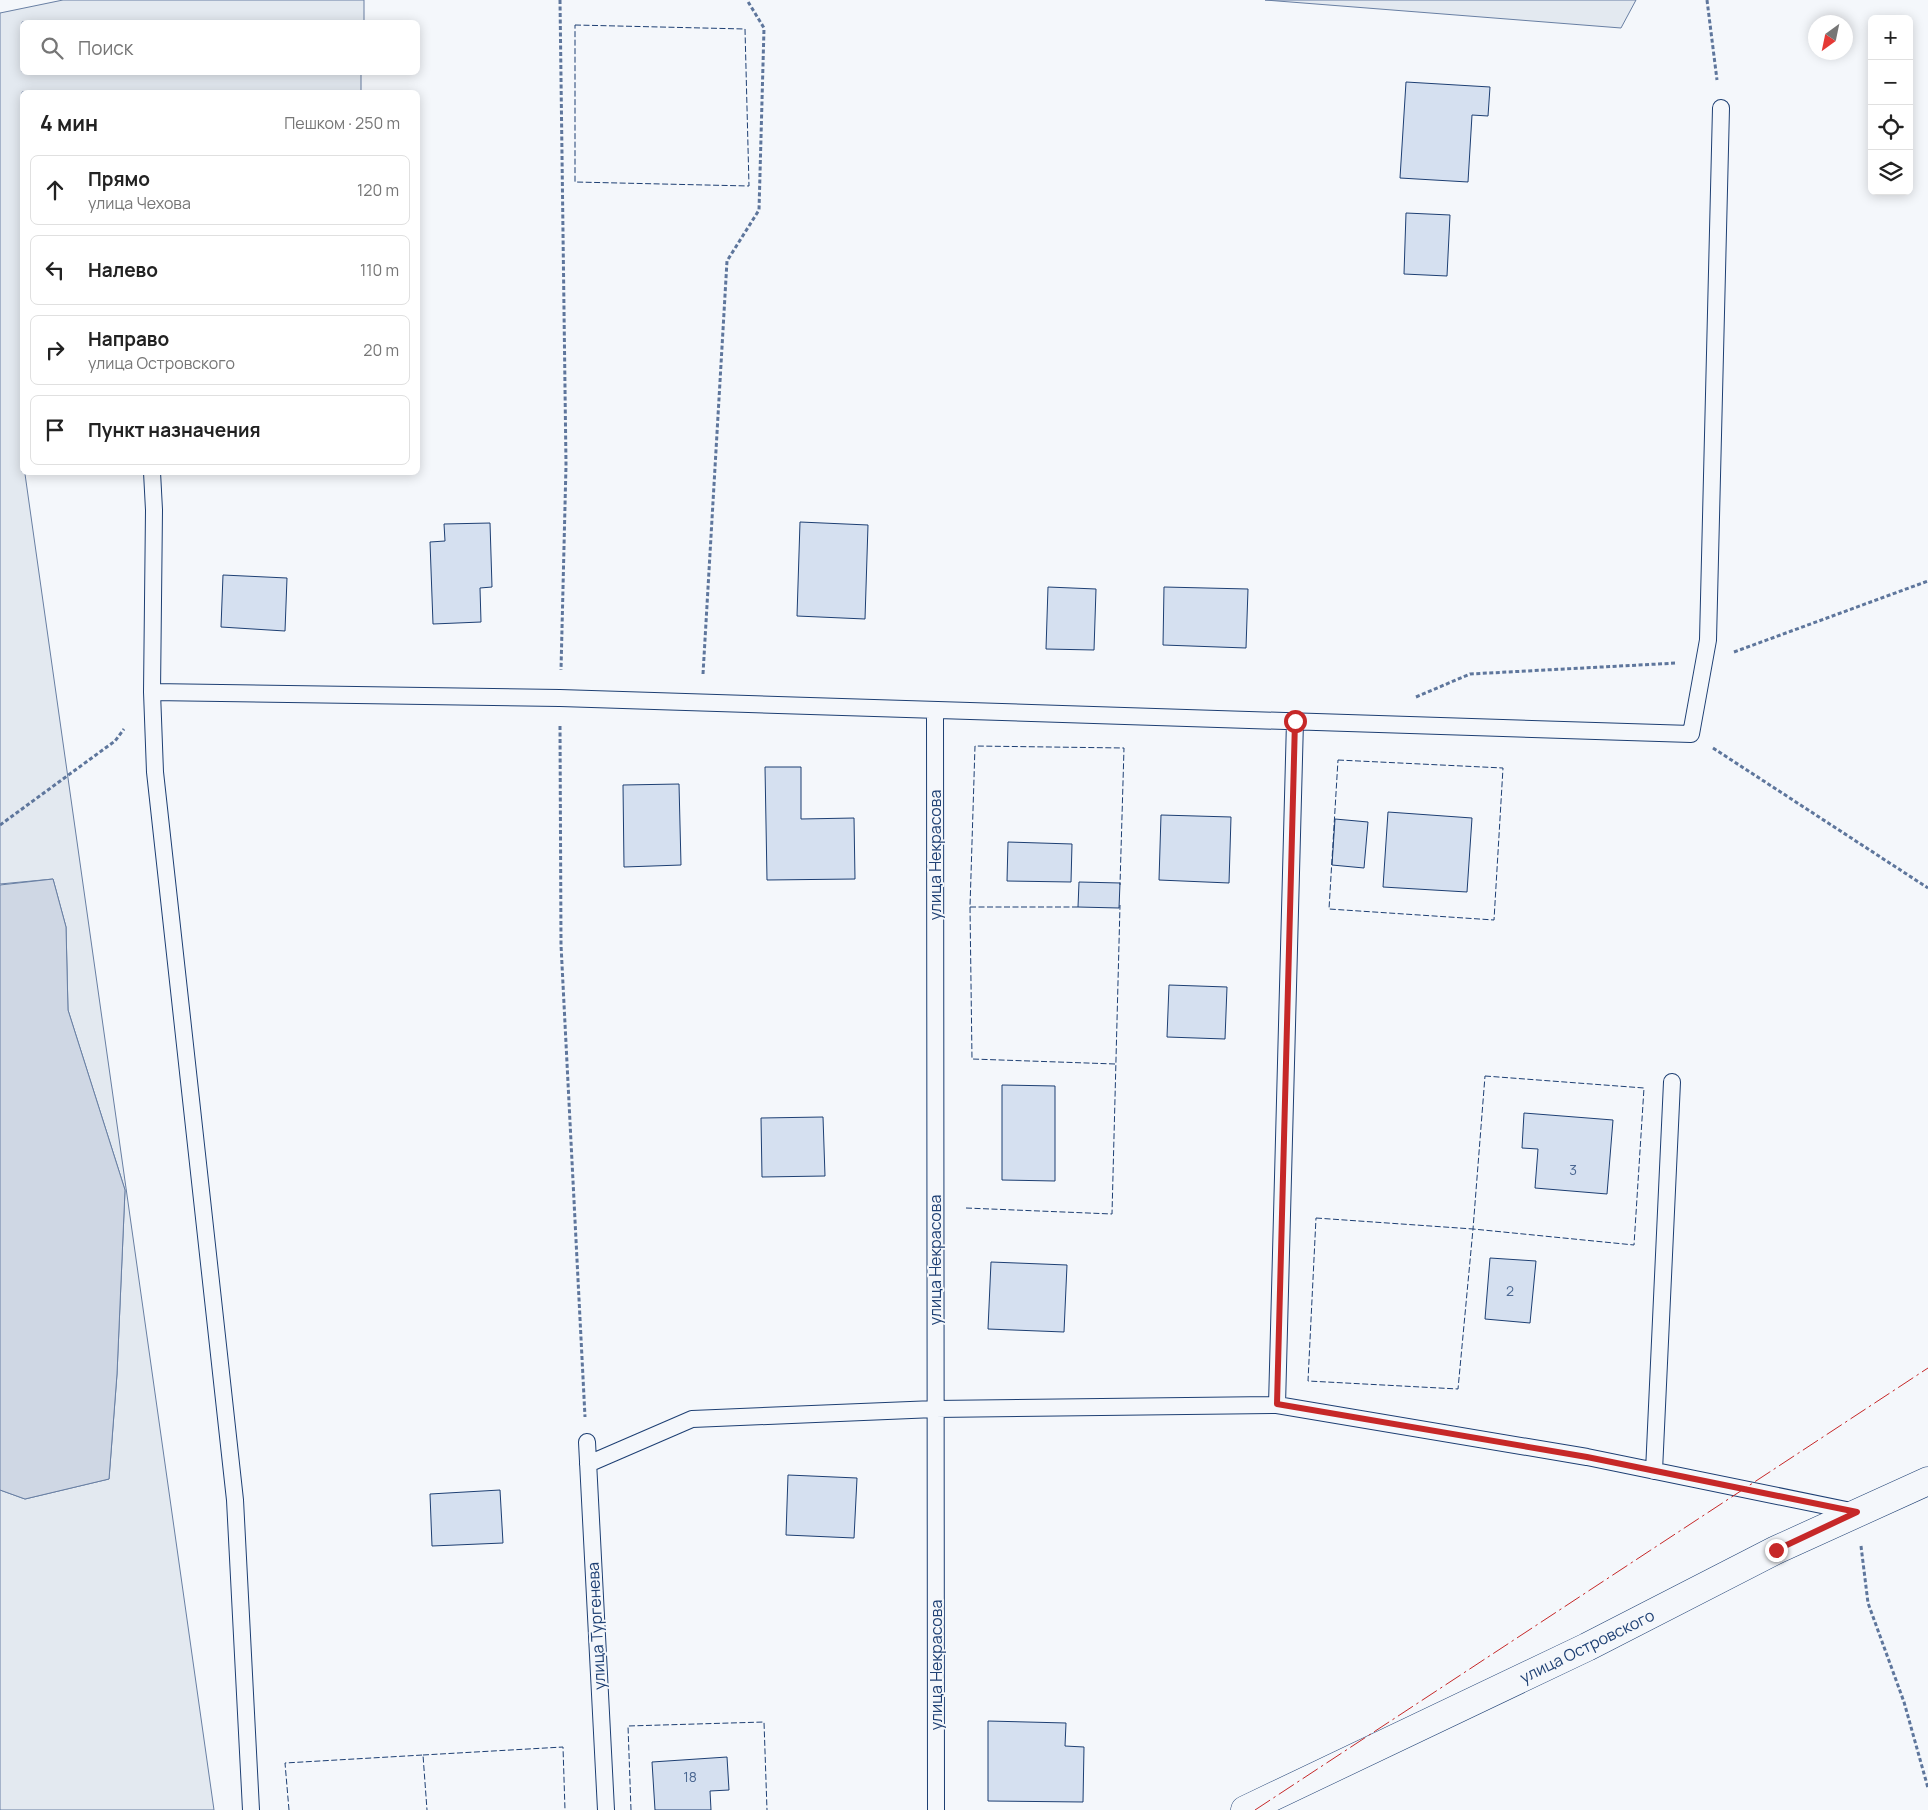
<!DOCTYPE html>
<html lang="ru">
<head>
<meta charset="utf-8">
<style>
	body { margin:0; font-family:Manrope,sans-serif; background:#f2f2f2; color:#222 }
	.controls { position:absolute; right:15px; top:15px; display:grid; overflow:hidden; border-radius:8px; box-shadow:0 2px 12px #0003 }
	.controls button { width:45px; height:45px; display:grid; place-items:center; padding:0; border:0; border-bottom:1px solid #e0e0e0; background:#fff; color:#222; font:25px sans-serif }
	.compass { position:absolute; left:1808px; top:15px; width:45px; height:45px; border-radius:50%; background:#fff; box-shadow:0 2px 12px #0003; rotate:213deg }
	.stop { position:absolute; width:15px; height:15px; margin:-11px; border:4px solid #c62828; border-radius:50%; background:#fff }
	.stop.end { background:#c62828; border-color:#fff; box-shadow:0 1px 5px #0008 }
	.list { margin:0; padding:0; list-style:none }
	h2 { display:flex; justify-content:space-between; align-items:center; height:65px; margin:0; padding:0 20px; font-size:21px }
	h2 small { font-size:16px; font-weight:400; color:#767676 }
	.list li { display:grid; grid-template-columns:32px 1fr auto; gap:15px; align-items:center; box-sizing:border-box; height:70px; margin:0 10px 10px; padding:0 10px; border:1px solid #e0e0e0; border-radius:8px }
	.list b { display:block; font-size:19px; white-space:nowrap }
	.list p { margin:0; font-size:16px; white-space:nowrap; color:#767676 }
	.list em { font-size:16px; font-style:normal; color:#767676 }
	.icon { flex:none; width:28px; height:28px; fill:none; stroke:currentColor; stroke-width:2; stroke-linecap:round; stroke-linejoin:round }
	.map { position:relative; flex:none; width:1928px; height:1810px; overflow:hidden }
	.search { position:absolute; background:#fff; box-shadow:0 2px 12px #0003; left:20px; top:20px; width:400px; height:55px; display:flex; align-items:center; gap:12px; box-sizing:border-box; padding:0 18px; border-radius:8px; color:#767676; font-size:19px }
	.panel { position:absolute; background:#fff; box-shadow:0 2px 12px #0003; left:20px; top:90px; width:400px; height:385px; border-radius:8px }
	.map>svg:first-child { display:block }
</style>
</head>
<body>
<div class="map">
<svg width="1928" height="1810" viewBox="0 0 1928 1810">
	<rect width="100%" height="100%" fill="#f4f7fb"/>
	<path fill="#e3e9f0" stroke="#687fa3" d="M63 0H364V22H22V72L361 73V92H22V472L28 473 25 474 214 1810H0V1490L25 1499 109 1479 117 1374 125 1190 68 1010 66 927 53 879 0 884V13Z
		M1265 0H1636L1621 28Z"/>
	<path fill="#cfd7e4" stroke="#687fa3" d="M53 879 66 927 68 1010 125 1190 117 1374 109 1479 25 1499 0 1490V885Z"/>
	<path fill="#d5e0f0" stroke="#1d3f73" d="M1406 82 1490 87 1488 116 1472 115 1468 182 1400 178Z
		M1406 213 1450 215 1447 276 1404 274Z
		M800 522 868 525 865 619 797 616Z
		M490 523 492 587 480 588 481 622 433 624 430 542 445 541 444 524Z
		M223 575 287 578 285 631 221 627Z
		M1048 587 1096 589 1094 650 1046 649Z
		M1164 587 1248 589 1246 648 1163 645Z
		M765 767H801V819L854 818 855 879 767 880Z
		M679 784 681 865 624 867 623 785Z
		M1388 812 1472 818 1467 892 1383 887Z
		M1161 815 1231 817 1229 883 1159 880Z
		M1335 819 1368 822 1364 868 1332 865Z
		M1008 842 1072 844 1071 882 1007 881Z
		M1079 882 1120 883 1119 908 1078 907Z
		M1169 985 1227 987 1225 1039 1167 1037Z
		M1002 1085 1055 1086V1181L1002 1180Z
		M1524 1113 1613 1120 1607 1194 1535 1188 1538 1149 1522 1148Z
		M823 1117 825 1176 762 1177 761 1118Z
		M1490 1258 1536 1261 1530 1323 1485 1319Z
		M991 1262 1067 1265 1064 1332 988 1329Z
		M788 1475 857 1478 854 1538 786 1535Z
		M500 1490 503 1543 432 1546 430 1494Z
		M988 1721 1066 1723 1065 1746 1084 1747 1083 1802 988 1801Z
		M727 1757 729 1790 710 1791 711 1810H655L652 1762Z"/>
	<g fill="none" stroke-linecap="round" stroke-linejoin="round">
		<defs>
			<path id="service" d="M152 472 154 510 152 692 155 772 235 1500 251 1810
				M152 692 560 698 1691 734 1708 640 1721 108
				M935 710 936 1810
				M1277 1405 1295 721
				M587 1442 606 1810
				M588 1464 692 1419 935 1409 1277 1405 1587 1457 1856 1512
				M1654 1471 1672 1082"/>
			<path id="minor" d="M1245 1810 1587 1647 1776 1550 1928 1481"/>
		</defs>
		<use href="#service" stroke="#1d3f73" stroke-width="18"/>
		<use href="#minor" stroke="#1d3f73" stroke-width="29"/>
		<path stroke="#5e769c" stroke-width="3" stroke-dasharray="4 2.5" stroke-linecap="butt" d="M560 0 566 465 561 670
			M1707 0 1717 80
			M1734 652 1928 581
			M703 674 727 261 759 210 764 28 747 0
			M1416 697 1470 674 1677 663
			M560 726 561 945 585 1417
			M1713 748 1928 888
			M0 825 115 741 124 729
			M1861 1546 1868 1603 1904 1702 1928 1788"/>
		<use href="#service" stroke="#f4f7fb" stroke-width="16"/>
		<use href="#minor" stroke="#f4f7fb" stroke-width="28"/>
		<path stroke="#1d3f73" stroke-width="1" stroke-dasharray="6 2.5" stroke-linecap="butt" d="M575 25 745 29 749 186 575 182Z
			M1338 760 1503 768 1494 920 1329 909Z
			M970 907H1080
			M1115 1064 972 1059 970 907 975 746 1124 748 1120 885
			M1485 1076 1644 1088 1634 1245 1473 1229Z
			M966 1208 1112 1214 1120 905
			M1316 1218 1473 1229 1458 1389 1308 1381Z
			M423 1755 563 1747 565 1810
			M289 1810 285 1763 423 1755 427 1810
			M631 1810 628 1726 764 1722 767 1810"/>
		<path stroke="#c62828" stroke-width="1" stroke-dasharray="18 4 2.5 4" stroke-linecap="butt" d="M1255 1810 1928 1368"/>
	</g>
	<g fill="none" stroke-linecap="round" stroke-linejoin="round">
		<path stroke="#c62828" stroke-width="6" d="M1295 721 1277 1404 1587 1457 1857 1512 1776 1550"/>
	</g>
	<g text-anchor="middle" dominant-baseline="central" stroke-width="4" stroke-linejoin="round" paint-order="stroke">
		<g font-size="14" fill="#4b6792">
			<text x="1573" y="1169">3</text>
			<text x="1510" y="1290">2</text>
			<text x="690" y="1776">18</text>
		</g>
		<g font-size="16" fill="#1d3f73" stroke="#f4f7fb">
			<text transform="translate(935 855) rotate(-90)">улица Некрасова</text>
			<text transform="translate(935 1260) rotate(-90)">улица Некрасова</text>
			<text transform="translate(596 1626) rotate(-93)">улица Тургенева</text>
			<text transform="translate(1587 1646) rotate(-26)">улица Островского</text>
			<text transform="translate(936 1665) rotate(-90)">улица Некрасова</text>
		</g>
	</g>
</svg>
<div class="controls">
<button>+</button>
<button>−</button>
<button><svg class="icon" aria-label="locate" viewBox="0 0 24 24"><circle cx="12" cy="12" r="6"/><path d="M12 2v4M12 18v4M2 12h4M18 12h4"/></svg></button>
<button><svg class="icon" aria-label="layers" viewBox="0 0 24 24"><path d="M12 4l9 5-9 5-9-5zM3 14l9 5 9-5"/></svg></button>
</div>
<svg class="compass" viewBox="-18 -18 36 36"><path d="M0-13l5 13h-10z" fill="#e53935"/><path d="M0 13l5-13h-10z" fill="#767676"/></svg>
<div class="stop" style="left:1295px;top:721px"></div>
<div class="stop end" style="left:1776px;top:1550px"></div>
<div class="search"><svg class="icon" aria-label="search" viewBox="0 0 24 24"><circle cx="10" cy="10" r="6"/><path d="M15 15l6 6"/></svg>Поиск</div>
<section class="panel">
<h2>4 мин<small>Пешком · 250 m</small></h2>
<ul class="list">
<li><svg class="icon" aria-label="ahead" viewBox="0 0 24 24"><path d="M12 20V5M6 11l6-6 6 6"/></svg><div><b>Прямо</b><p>улица Чехова</p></div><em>120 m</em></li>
<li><svg class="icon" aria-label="left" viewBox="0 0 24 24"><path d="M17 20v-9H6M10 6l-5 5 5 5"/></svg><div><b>Налево</b></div><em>110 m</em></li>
<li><svg class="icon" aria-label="right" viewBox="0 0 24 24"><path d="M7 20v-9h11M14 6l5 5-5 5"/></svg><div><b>Направо</b><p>улица Островского</p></div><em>20 m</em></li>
<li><svg class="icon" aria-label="arrive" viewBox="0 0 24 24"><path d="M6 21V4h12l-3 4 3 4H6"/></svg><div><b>Пункт назначения</b></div></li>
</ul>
</section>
</div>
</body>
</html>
